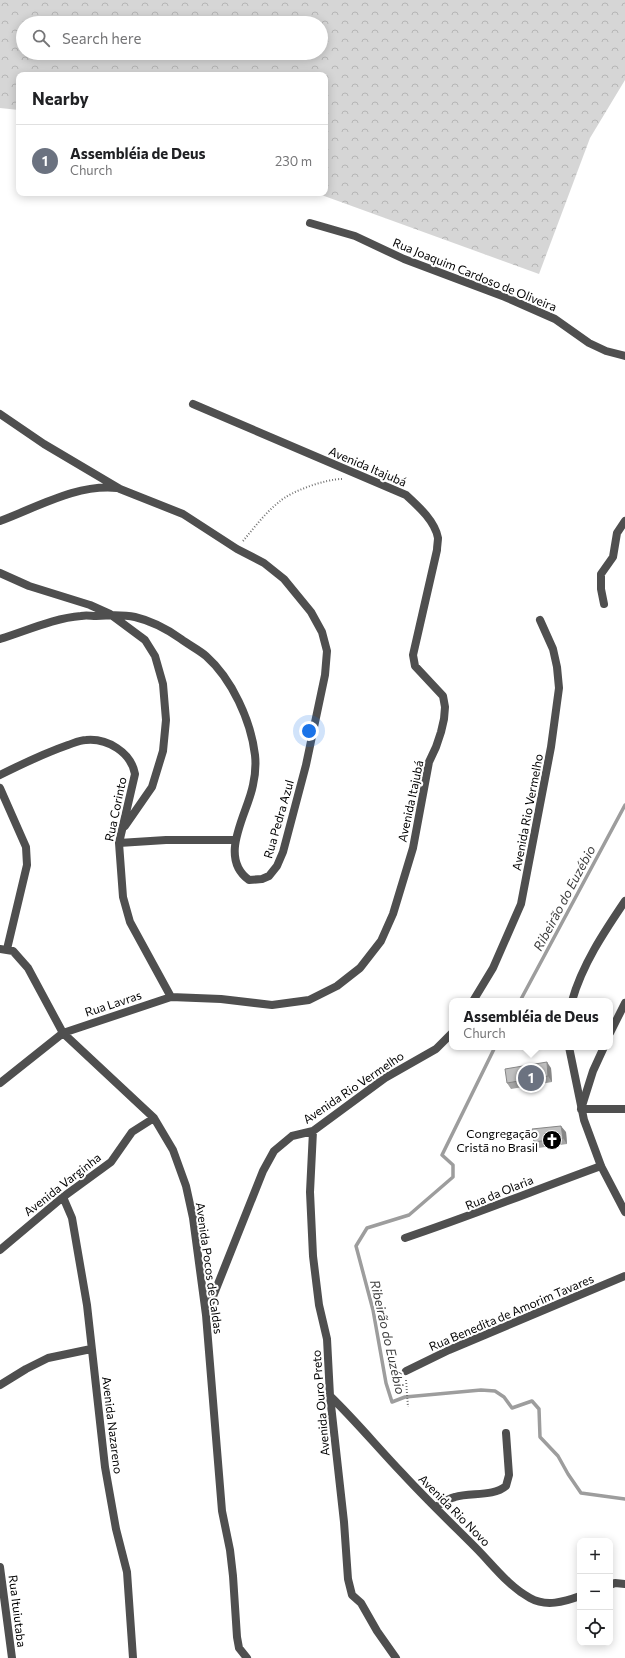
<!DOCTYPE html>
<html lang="en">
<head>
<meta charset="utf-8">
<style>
	body { margin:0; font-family:Commissioner,sans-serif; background:#f6f6f6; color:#202124 }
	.controls { position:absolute; right:12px; bottom:12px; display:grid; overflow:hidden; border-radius:8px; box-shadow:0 2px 10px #0003 }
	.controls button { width:36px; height:36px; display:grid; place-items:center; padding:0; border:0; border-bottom:1px solid #e0e0e0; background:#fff; color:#202124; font:20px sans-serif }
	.you { position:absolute; left:309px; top:731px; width:14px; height:14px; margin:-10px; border:3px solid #fff; border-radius:50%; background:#1a73e8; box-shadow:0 0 0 6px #1a73e833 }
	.badge { display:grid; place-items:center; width:26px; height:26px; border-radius:50%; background:#7c3aed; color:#fff; font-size:13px; font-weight:700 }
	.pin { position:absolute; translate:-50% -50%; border:2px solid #fff; box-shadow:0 1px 4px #0006 }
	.popup { position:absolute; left:449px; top:998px; width:164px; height:52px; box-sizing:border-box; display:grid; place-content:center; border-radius:8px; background:#fff; filter:drop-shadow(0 1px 3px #0005); font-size:13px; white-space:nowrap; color:#757577 }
	.popup b { font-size:15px; color:#202124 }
	.popup::after { content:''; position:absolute; left:50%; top:100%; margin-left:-8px; border:8px solid transparent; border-top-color:#fff }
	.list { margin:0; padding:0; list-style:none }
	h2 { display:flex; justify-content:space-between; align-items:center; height:52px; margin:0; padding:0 16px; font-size:17px }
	h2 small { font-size:13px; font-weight:400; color:#757577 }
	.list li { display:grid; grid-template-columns:26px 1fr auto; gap:12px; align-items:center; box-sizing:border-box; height:72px; padding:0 16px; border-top:1px solid #e0e0e0 }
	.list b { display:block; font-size:15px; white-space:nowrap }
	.list p { margin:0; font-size:13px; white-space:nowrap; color:#757577 }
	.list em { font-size:13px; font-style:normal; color:#757577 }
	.icon { flex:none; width:22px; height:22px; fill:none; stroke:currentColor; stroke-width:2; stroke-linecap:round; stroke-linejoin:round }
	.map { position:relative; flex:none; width:625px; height:1658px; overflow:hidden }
	.search { position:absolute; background:#fff; box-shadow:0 2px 10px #0003; left:16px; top:16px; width:312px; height:44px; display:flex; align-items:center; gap:10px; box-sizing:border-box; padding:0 14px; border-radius:22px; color:#757577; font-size:15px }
	.panel { position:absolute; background:#fff; box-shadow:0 2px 10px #0003; left:16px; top:72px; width:312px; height:124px; border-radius:8px }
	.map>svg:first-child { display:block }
</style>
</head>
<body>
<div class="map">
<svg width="625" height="1658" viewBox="0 0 625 1658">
	<defs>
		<pattern id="forest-crowns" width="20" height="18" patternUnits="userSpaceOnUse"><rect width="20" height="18" fill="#d6d6d6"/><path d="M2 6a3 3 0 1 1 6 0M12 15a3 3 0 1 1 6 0" fill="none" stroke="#b6b6b6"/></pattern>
	</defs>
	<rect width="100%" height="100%" fill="#fff"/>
	<path fill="url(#forest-crowns)" fill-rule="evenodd" d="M0 0H625V80L590 138 539 274 316 193H325V75H19V110L0 108ZM23 23H321V53H23Z"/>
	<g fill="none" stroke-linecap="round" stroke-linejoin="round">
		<path stroke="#9d9d9d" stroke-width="3.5" d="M520 1001 625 805
			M495 1047 442 1155 453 1165V1177L409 1215 367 1228 356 1246 373 1310 386 1383 392 1402 405 1397 481 1390 495 1391 504 1397 512 1408 532 1401 539 1409 540 1437 558 1456 568 1474 581 1493 625 1499"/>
		<path stroke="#717171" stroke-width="2" stroke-dasharray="1 2" stroke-linecap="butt" d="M243 541C254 528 265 513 279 502 291 491 326 479 342 479
			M406 1380 408 1407"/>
		<path stroke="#4f4f4f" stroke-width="8" d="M310 223 355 236 404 259 505 297 555 319 589 343 606 351 625 356
			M0 414 44 444 120 489 183 514 237 549 264 563 284 579 311 612 322 632 327 651 325 675 306 765 283 852 277 866 269 876 262 879 249 880C217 857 248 813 253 785 255 776 256 764 255 755 251 721 232 679 206 656 199 650 189 645 181 639 167 629 152 621 135 617 122 614 109 615 96 616 91 616 86 615 81 616 54 618 26 631 0 639
			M0 521C38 507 76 484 117 488
			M0 573 29 586 90 605 110 614 145 640 155 656 163 684 166 720 163 751 152 787 125 826
			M604 604 601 589V574L613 557 617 533 625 521
			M0 775C22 764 45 753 68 745 74 743 80 740 86 740 107 738 131 752 135 774L119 843 123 897 130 922 171 997
			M0 788 26 847 27 865 7 949
			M119 843 166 840H235
			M0 949 13 951 28 968 63 1033 154 1118 173 1150 186 1186 193 1218 206 1315 222 1511 230 1550 233 1576 237 1637 239 1648 247 1658
			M473 1001 493 968 521 904 551 747 559 688 557 667 553 649 540 620
			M610 1033 625 1003
			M604 1047 593 1071 581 1109H625
			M0 1083 63 1033 171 997 221 999 272 1005 309 1000 337 986 360 968 381 941 393 914 413 848 429 762 436 747 441 732 444 719 445 707 443 696 415 666 413 655 437 550C437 546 438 541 438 538 435 521 418 506 406 495L193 404
			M313 1131 310 1192 313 1256 319 1305 327 1339 330 1396 344 1522 348 1579 352 1595 361 1603 377 1631 396 1658
			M63 1197 72 1218 87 1305 105 1467 116 1529 127 1572 133 1658
			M405 1238C471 1216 535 1190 601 1166
			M0 1250 63 1197 111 1162 132 1132 154 1118
			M206 1314 263 1171 274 1151 292 1136 313 1131 385 1078 436 1049 452 1033
			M406 1371 449 1350 625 1276
			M0 1385 26 1369 48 1358 91 1349
			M330 1396C356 1421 378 1448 403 1474 426 1499 451 1523 475 1547 493 1565 508 1586 530 1598 546 1607 564 1602 580 1596
			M436 1507C442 1503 447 1499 455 1497 470 1492 493 1497 506 1486L509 1475 506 1433
			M0 1567 12 1658
			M610 1585 615 1583 625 1584"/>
		<path stroke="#4f4f4f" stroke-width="8" d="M572 1001C582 965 604 932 625 901
			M569 1047 584 1120 601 1166 625 1212"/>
	</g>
	<path fill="#a4a4a4" d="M551 1068 552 1082 511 1089 507 1083Z
		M566 1132 567 1144 538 1148 534 1142Z"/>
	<path fill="#868686" d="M547 1062 551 1068 552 1082 548 1076Z
		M561 1126 566 1132 567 1144 563 1138Z"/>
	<path fill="#bfbfbf" stroke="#868686" d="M547 1062 548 1076 507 1083 505 1069Z
		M561 1126 563 1138 534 1142 532 1129Z"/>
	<defs>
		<symbol id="church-disc" viewBox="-11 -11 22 22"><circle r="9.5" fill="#000" stroke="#fff"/><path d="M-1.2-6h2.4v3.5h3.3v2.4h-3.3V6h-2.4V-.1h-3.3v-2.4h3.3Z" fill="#fff"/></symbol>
	</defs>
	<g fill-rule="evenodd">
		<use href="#church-disc" x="541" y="1129" width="22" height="22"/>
	</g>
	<g text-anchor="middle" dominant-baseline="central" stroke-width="4" stroke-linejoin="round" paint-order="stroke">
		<g font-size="12" fill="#000" stroke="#fff">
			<text transform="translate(475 274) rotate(22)">Rua Joaquim Cardoso de Oliveira</text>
			<text transform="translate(368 466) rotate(23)">Avenida Itajubá</text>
			<text transform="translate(410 801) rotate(-78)">Avenida Itajubá</text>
			<text transform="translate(115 809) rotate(-78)">Rua Corinto</text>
			<text transform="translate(527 812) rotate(-79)">Avenida Rio Vermelho</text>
			<text transform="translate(278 819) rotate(-74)">Rua Pedra Azul</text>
			<text transform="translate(113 1003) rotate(-18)">Rua Lavras</text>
			<text transform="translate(353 1087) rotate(-34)">Avenida Rio Vermelho</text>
			<text transform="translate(62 1184) rotate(-38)">Avenida Varginha</text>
			<text transform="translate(499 1192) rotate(-22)">Rua da Olaria</text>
			<text transform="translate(210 1268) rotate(82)">Avenida Pocos de Caldas</text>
			<text transform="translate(511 1312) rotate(-23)">Rua Benedita de Amorim Tavares</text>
			<text transform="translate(320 1403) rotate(-95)">Avenida Ouro Preto</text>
			<text transform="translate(113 1425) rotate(83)">Avenida Nazareno</text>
			<text transform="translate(455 1510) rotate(45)">Avenida Rio Novo</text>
			<text transform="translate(18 1611) rotate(83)">Rua Ituiutaba</text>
		</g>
		<g font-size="12" fill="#000" stroke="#fff" text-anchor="end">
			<text x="538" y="1133">Congregação<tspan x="538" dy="14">Cristã no Brasil</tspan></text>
		</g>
		<g font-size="13" font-style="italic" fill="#3e3e3e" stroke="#fff">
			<text transform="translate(564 898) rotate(-62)">Ribeirão do Euzébio</text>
			<text transform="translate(388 1337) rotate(77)">Ribeirão do Euzébio</text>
		</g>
	</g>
</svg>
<div class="controls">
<button>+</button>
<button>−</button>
<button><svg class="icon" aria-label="locate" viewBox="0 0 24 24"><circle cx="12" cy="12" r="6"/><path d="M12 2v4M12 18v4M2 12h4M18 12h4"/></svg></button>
</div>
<div class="you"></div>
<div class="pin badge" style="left:531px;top:1078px;background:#6b7280">1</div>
<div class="popup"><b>Assembléia de Deus</b>Church</div>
<div class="search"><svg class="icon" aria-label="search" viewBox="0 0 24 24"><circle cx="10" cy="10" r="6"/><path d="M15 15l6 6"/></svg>Search here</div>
<section class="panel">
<h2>Nearby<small></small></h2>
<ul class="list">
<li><span class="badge" style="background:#6b7280">1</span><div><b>Assembléia de Deus</b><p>Church</p></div><em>230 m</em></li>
</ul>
</section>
</div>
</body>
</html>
